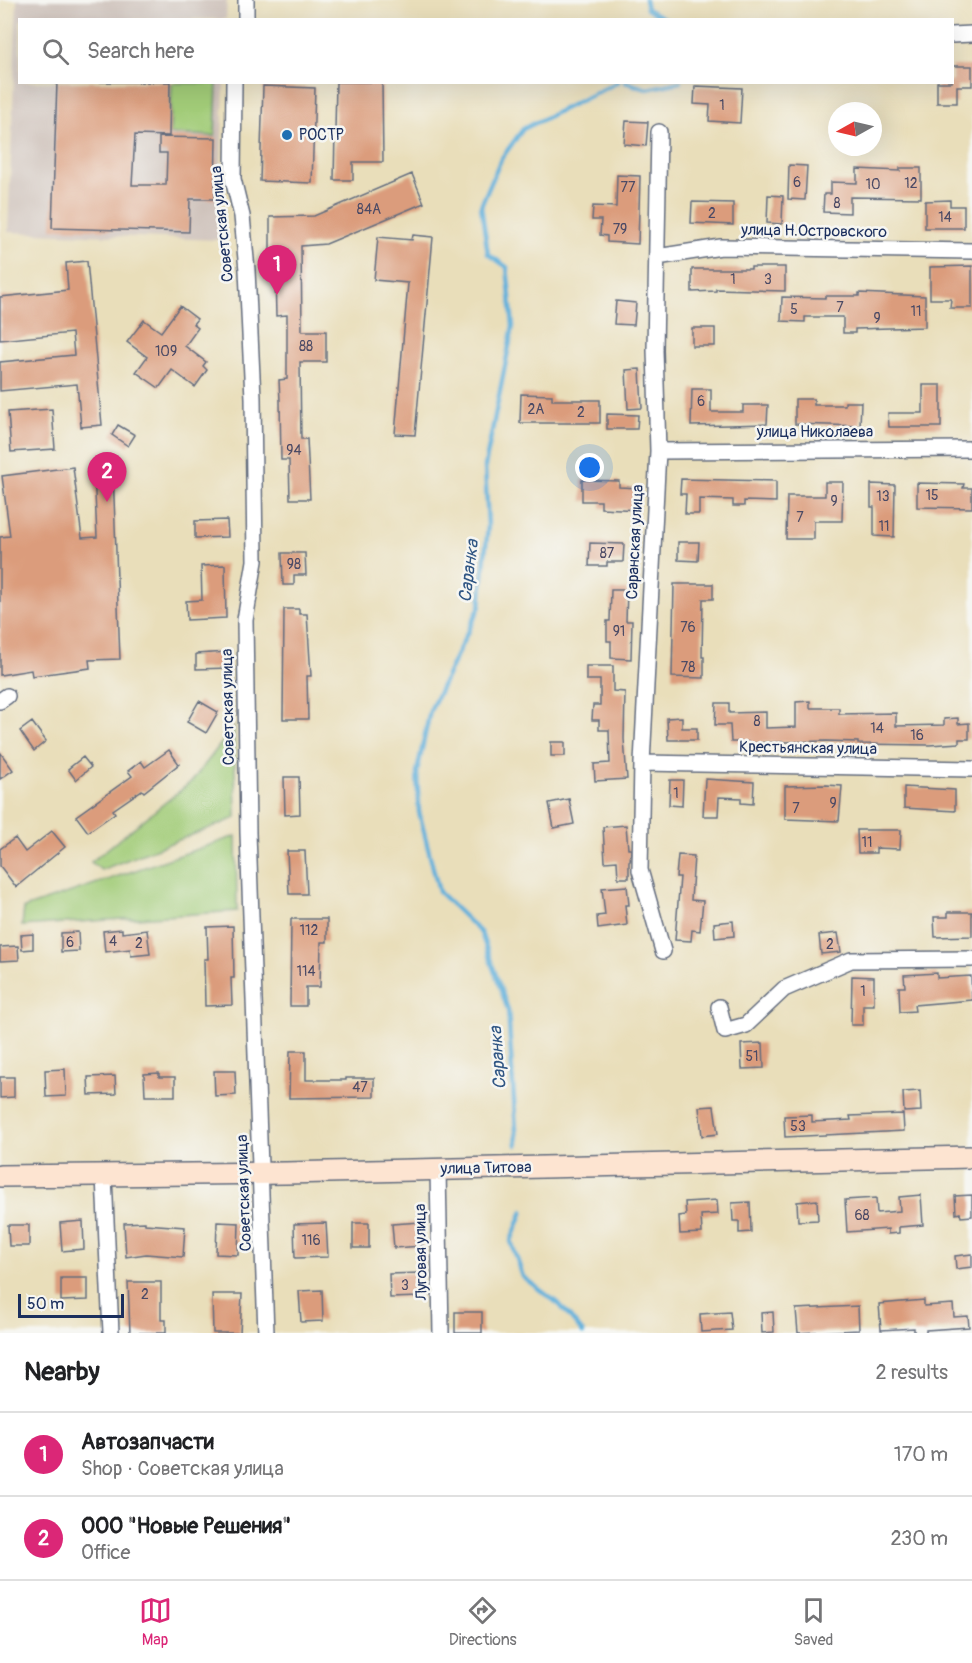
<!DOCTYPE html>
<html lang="en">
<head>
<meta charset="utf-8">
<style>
	body { margin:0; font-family:Pangolin,sans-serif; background:#f6f6f6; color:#202124 }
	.compass { position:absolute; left:828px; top:102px; width:54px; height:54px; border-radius:50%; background:#fff; box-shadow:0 6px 24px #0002; rotate:262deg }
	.scale { position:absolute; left:18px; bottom:15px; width:106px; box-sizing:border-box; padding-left:6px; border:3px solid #1b2f5e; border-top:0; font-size:16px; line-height:21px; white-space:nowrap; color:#1b2f5e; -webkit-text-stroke:4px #f6f6f2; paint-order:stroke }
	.you { position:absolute; left:590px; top:468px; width:21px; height:21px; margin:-15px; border:4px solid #fff; border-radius:50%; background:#1a73e8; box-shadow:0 0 0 9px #1a73e833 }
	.badge { display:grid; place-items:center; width:39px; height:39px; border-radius:50%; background:#db2777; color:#fff; font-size:20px; font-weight:700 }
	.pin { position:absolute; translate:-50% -50px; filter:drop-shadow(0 2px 3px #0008) }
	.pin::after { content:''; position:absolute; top:32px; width:21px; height:18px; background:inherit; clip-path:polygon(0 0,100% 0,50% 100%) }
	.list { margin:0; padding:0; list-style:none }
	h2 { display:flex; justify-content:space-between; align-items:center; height:78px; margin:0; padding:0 24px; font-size:26px }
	h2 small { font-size:20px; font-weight:400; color:#757577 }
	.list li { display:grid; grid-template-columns:39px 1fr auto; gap:18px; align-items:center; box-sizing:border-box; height:84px; padding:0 24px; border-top:2px solid #e0e0e0 }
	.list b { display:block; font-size:22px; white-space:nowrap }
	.list p { margin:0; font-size:20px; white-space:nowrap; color:#757577 }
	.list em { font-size:20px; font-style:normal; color:#757577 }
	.icon { flex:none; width:33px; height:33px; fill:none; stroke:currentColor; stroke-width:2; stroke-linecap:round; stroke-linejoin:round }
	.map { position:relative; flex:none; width:972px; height:1333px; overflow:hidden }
	.search { position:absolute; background:#fff; box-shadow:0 6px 24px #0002; left:18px; right:18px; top:18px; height:66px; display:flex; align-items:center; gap:15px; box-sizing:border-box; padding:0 21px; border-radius:0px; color:#757577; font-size:22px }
	.sheet { height:246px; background:#fff }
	nav { display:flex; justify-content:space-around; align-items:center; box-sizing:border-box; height:84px; border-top:2px solid #e0e0e0; background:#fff; font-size:16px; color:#757577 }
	nav a { display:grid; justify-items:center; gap:3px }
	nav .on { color:#db2777 }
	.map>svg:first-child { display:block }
</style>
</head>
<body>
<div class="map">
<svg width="972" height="1333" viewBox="0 0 972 1333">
	<rect width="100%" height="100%" fill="#f6f6f2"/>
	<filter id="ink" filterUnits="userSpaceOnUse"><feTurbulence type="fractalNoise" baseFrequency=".0167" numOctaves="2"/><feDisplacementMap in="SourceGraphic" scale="12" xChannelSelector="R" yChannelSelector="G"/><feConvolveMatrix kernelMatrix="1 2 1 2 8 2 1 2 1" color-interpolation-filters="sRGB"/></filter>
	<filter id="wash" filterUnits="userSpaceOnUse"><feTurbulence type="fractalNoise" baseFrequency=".008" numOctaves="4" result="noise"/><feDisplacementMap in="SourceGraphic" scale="24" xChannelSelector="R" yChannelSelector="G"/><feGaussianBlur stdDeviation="1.35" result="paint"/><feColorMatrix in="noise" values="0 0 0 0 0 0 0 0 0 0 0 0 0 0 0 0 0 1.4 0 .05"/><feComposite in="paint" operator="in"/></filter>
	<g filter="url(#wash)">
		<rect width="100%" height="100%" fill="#e9deba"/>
		<path fill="#cec1ba" d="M17 0H227L226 19 20 20V82L224 83 218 240 8 232Z"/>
		<path fill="#a2cc78" stroke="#5e7e6b" stroke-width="1.5" d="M172 83H217L215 136 170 134Z
			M234 727 236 818 101 870 91 862 192 781Z
			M236 836 237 911 22 926 24 908Z"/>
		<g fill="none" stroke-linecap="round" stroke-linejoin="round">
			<path stroke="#61b0db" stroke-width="4.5" d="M645 0 647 9 667 20
				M625 82 647 89 680 82
				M517 1145 508 1010 481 933 439 892 419 812 417 772 430 711 480 606 488 526 485 466 513 326 507 267 488 254 481 206 501 159 523 129 618 82
				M523 1211 511 1241 523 1277 560 1305 583 1333"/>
		</g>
		<g id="blocks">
			<path fill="#db9c7b" d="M952 66H972V86H957V103H937V82H952Z
				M57 82H170L169 136 135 135 132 185H166L167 153H159V137L216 138 215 199H190L189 232 52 228Z
				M336 82H382L383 162H353V180H334Z
				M263 86 315 88 312 183 260 181Z
				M695 86 742 88 740 123 709 121 710 105 694 104Z
				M626 121 648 122 646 146 624 144Z
				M789 165 807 166 805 200 788 199Z
				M900 168H921V198L850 197V213L823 212 824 194H831V182L857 183V169L900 171Z
				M412 174 424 203 326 244 301 246 302 331H326V362H300L301 439H307L310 499H290L289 460H281L280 401 279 380 287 379V315L276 316 275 274H270V217L314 216Z
				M617 175 640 176 638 244 607 242V236L600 235 601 220H592L593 206 616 207Z
				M768 195 783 196 782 224 767 223Z
				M950 200V206H964V228H925V201Z
				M692 202 733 203V225L691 223Z
				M413 235 433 237 415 435 395 434 408 283 374 280 378 237 412 240Z
				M87 261 102 425 81 427 77 384 0 391V362L74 355 72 333 0 340V297L68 290 66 263Z
				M972 266V308H950L951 299H930V267Z
				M751 267H785V291L716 289V291L692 292V269H751Z
				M859 293 925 296V327L855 329V333H843V317H805V322L781 321 782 297 825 298V296H859Z
				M616 301 636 303 634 325 614 324Z
				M180 306 197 319 193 324 198 328 185 346 206 362 203 366 207 370 195 387 172 370 159 388 136 372 147 357 127 342 144 320 161 332Z
				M692 328H715V346H692Z
				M640 369 642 408 628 409 626 370Z
				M923 385H941V427H889L888 413H923Z
				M692 389H711V412H743V405H768L767 424 691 426Z
				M521 394 552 395V400H600V423H520Z
				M795 399H814V405H845V402H861L860 426 795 424Z
				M52 409 55 449 11 452 8 412Z
				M607 414 638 415 637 429H607Z
				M118 425 135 435 128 446 112 435Z
				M73 467 82 538 97 537 94 471H113L120 659 89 660 90 668 32 676 31 670 0 675V537L10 536 2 476Z
				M681 479 776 481V502L744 501V506H733V500L699 499V514H685L686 494H680Z
				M582 480 619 481V487L640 488 639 510 601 508V501H582Z
				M825 482H843L842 521H814V539H786L787 496H825Z
				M917 483 964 484 963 488H972V508L917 507Z
				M871 484 895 485 894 537 874 536V507H871Z
				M227 520 228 537 195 538V521Z
				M678 542H699L698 561 678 560Z
				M590 543 624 544 623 562H607V566H589Z
				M282 553H305L306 575H294V585H283Z
				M225 565 226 618 187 620 186 601 202 600 201 566Z
				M674 584H713V599H703L702 657H704V678L672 677Z
				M611 590H627L626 621H632L631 659 611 658V641H607V621H610Z
				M284 609H299V614H307L311 676H307L308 719H283Z
				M228 652 229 668 196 669V654Z
				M586 666H613V691L625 692 624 739 627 779 595 781 594 764 610 763 609 730H599V720H592L593 705H600V680H586Z
				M199 701 218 712 206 733 187 722Z
				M810 701V708H839V714L896 713V726L944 725V719L958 718V724L969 723V739H959V743L929 745 858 744V742L826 741 748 743V742H731L730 725H715L716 703H729V713L766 712V728L796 727V702Z
				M682 717V728H697V740H668L667 718Z
				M32 722 46 741 34 751 20 731Z
				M551 742H565V756H551Z
				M169 750 179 764 144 792 142 790 113 810 115 813 88 832 76 816 132 776 128 771 141 761 145 767Z
				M0 752 13 770 0 779Z
				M83 757 91 767 76 780 68 769Z
				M284 777H299L300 814 285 815Z
				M705 779 754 782 753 804 741 803V798L719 797 718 816H703Z
				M670 780H683L682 806 669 805Z
				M826 785 842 786 839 821 785 819V786Z
				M904 787 955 790V811L904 808Z
				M569 799 574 824 554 828 549 803Z
				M626 825 628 849H631L630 861H629V878H618L617 861 605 862 603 827Z
				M857 830H901L900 849 876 848V853H858Z
				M52 831 65 847 16 887 0 866V849L15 838 25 852Z
				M287 851H305L307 894H289Z
				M678 855 694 856 691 900 703 901 700 931 692 930 691 941 675 940 680 877H676Z
				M627 886 629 905H625L627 925 598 929 597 916 605 915 602 888Z
				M948 912H972V936L935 937 934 917H948Z
				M291 919H327V942H321L320 987H306V1006H290Z
				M733 921 734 936 715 938 714 923Z
				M233 926 234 978H231L232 1005 205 1006 204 959H208L207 927Z
				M122 929V933L147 930 150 954 131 956 130 949 105 952 103 931Z
				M78 932 79 951 61 952V933Z
				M838 933 841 952 821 954 819 935Z
				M33 934V949L22 950 21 935Z
				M18 946 19 960 0 961V947Z
				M937 973V978L971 976 972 1000 914 1005 915 1011 900 1012 899 987H905L904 975Z
				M852 976 874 977V1005H863V1025H851Z
				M763 1043 764 1068 742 1069 741 1044Z
				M290 1051H306V1080H346V1078H374V1097L289 1098Z
				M65 1069 66 1096 46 1097 45 1070Z
				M214 1071H235L236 1095 215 1096Z
				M159 1073V1077H175V1096H145L144 1074Z
				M115 1076 116 1094 89 1095 88 1077Z
				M0 1077H14V1097L0 1098Z
				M920 1091 921 1111 904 1112 903 1092Z
				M714 1106 718 1134 702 1136 699 1107Z
				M903 1114 904 1131 785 1137 784 1116 812 1115V1122L851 1120 850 1116Z
				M921 1195 923 1225 899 1227V1233L888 1234V1229L847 1232 845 1200 876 1198 877 1213 900 1211 899 1197Z
				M972 1195V1216L961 1217 960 1213 956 1214 955 1196Z
				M717 1200 718 1214 701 1215 702 1233 680 1234 679 1216 686 1215 685 1202Z
				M817 1200 818 1220 798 1221 797 1202Z
				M750 1202 751 1232 739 1233V1221H733L732 1203Z
				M83 1221 84 1249 62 1251 60 1223Z
				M145 1222V1224L185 1227 183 1257 146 1254 126 1257 124 1223Z
				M217 1222 239 1223 238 1255 216 1254Z
				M421 1222 422 1246 394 1248 392 1224Z
				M326 1223 328 1257 295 1258 294 1224Z
				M353 1223H369V1248H353Z
				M8 1225H29V1246H9Z
				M972 1254V1267L956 1269 955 1256Z
				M420 1273V1297L390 1298 389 1274Z
				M61 1278H88V1300L61 1301Z
				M128 1282H161V1320H166V1333H130Z
				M322 1290 323 1321 301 1322 299 1291Z
				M212 1294H242L240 1333H213Z
				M924 1300V1306L953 1304 954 1317 968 1316 969 1327 926 1330V1333H914V1328L881 1330 879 1304Z
				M858 1306 859 1330 798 1333 796 1309Z
				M455 1312H482V1333H455Z
				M730 1312 732 1330 701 1332 700 1314Z
				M773 1312 774 1332 762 1333 761 1313Z"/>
		</g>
	</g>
	<g filter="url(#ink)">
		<use href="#blocks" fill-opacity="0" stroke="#636c7e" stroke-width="1.5"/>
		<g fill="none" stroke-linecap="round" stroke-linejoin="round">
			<defs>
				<path id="street" d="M246 20V0
					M952 35 972 34
					M234 82 233 179 242 216 247 270 253 398 255 561 245 620 248 833 266 1333
					M659 132 655 350 658 451 642 763 640 870 663 951
					M657 257 721 247 972 251
					M658 451 972 449
					M0 701 7 696
					M642 763 972 769
					M719 1007 725 1031 746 1025 784 989 851 960 972 959
					M438 1170 441 1333
					M104 1176 111 1333"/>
				<path id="secondary" d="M0 1176 286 1173 972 1157"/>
			</defs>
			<use href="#street" stroke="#636c7e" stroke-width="18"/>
			<use href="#secondary" stroke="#636c7e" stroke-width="24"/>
			<use href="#street" stroke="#fff" stroke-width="15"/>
			<use href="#secondary" stroke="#fde4d1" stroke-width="21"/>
		</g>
	</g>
	<circle fill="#1f6fb2" stroke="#f6f6f2" stroke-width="2" cx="287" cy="135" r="6"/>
	<g text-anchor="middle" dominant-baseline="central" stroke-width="5" stroke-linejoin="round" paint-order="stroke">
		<g font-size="14" fill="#4b4a65">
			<text x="722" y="105">1</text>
			<text x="797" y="182">6</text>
			<text x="911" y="183">12</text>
			<text x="873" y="184">10</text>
			<text x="628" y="187">77</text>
			<text x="837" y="203">8</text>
			<text x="369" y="209">84А</text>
			<text x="712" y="213">2</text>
			<text x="945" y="217">14</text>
			<text x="620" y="229">79</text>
			<text x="733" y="279">1</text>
			<text x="768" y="279">3</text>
			<text x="840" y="307">7</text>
			<text x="794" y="309">5</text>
			<text x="916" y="311">11</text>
			<text x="877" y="318">9</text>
			<text x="306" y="346">88</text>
			<text x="166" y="351">109</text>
			<text x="701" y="401">6</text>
			<text x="536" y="409">2А</text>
			<text x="581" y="412">2</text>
			<text x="294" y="450">94</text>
			<text x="932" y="495">15</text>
			<text x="883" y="496">13</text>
			<text x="834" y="501">9</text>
			<text x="800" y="517">7</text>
			<text x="884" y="526">11</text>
			<text x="607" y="553">87</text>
			<text x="294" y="564">98</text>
			<text x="688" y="627">76</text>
			<text x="619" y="631">91</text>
			<text x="688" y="667">78</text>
			<text x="757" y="721">8</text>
			<text x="877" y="728">14</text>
			<text x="917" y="735">16</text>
			<text x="676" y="793">1</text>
			<text x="833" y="803">9</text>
			<text x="796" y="808">7</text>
			<text x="867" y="842">11</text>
			<text x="309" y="930">112</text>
			<text x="113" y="941">4</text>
			<text x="70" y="942">6</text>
			<text x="139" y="943">2</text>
			<text x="830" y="944">2</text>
			<text x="306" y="971">114</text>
			<text x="863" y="991">1</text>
			<text x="752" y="1056">51</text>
			<text x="360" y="1087">47</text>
			<text x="798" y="1126">53</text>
			<text x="862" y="1215">68</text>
			<text x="311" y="1240">116</text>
			<text x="405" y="1285">3</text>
			<text x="145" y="1294">2</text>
		</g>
		<g font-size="16" fill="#1b2f5e" stroke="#f6f6f2" text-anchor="start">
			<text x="299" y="135">РОСТР</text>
		</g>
		<g font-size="16" fill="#1b2f5e" stroke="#f6f6f2">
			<text transform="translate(222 224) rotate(-96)">Советская улица</text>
			<text transform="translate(814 231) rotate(1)">улица Н.Островского</text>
			<text x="815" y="432">улица Николаева</text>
			<text transform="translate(635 542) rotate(-87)">Саранская улица</text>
			<text transform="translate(228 707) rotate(-91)">Советская улица</text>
			<text transform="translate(808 748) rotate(1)">Крестьянская улица</text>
			<text transform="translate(486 1168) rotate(-1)">улица Титова</text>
			<text transform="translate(244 1193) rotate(-92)">Советская улица</text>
			<text transform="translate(421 1252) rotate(-91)">Луговая улица</text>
		</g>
		<g font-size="18" font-style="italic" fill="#305684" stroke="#f6f6f2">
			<text transform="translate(469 571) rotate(-83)">Саранка</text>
			<text transform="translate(498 1058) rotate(-94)">Саранка</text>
		</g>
	</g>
</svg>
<svg class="compass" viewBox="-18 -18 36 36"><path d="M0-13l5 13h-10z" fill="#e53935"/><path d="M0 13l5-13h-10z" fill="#757577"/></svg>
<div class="scale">50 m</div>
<div class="you"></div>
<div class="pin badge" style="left:277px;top:295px">1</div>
<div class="pin badge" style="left:107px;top:502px">2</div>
<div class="search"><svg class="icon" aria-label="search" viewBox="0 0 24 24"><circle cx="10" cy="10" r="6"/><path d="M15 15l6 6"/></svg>Search here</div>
</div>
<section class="sheet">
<h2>Nearby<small>2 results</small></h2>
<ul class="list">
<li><span class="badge">1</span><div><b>Автозапчасти</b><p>Shop · Советская улица</p></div><em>170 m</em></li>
<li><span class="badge">2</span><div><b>ООО &quot;Новые Решения&quot;</b><p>Office</p></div><em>230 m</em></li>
</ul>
</section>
<nav>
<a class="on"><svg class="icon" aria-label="map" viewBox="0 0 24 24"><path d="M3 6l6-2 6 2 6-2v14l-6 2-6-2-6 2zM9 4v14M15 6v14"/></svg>Map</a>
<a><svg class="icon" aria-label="directions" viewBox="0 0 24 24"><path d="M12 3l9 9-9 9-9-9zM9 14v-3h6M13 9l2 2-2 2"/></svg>Directions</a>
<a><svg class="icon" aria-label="saved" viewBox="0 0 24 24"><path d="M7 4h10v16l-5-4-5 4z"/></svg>Saved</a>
</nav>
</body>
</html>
